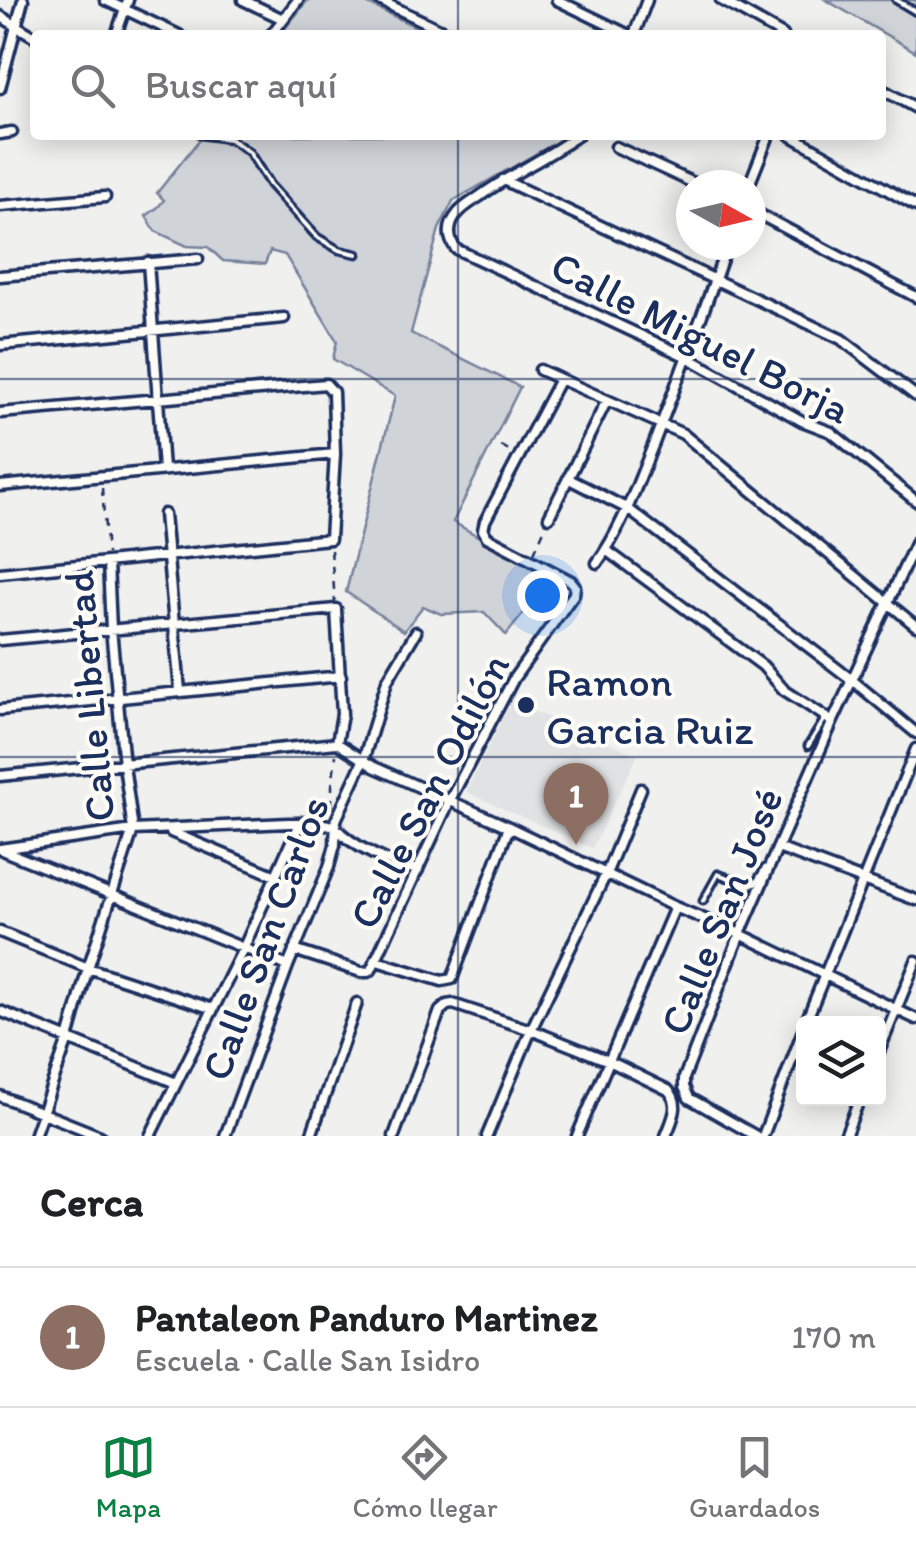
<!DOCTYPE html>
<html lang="es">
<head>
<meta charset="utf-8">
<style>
	body { margin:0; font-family:Itim,sans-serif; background:#f2f2f2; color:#202124 }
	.controls { position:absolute; right:30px; bottom:30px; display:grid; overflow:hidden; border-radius:10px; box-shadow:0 5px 25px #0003 }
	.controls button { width:90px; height:90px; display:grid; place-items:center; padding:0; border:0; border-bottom:2px solid #e0e0e0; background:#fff; color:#202124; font:50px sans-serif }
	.compass { position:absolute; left:676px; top:170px; width:90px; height:90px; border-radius:50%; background:#fff; box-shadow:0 5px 25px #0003; rotate:98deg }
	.you { position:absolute; left:542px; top:595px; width:35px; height:35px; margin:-25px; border:8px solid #fff; border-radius:50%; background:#1a73e8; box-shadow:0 0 0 15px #1a73e833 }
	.badge { display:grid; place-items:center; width:65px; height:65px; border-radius:50%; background:#0b8043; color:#fff; font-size:32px; font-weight:700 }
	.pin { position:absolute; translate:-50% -82px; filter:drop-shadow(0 2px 5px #0008) }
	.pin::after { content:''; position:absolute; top:52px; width:35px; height:30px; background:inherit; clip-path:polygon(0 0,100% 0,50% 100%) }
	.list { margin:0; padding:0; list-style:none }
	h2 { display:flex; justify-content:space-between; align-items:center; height:130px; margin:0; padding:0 40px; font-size:42px }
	h2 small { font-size:32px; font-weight:400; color:#757577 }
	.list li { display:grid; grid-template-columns:65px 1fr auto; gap:30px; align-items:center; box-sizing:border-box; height:140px; padding:0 40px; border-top:2px solid #e0e0e0 }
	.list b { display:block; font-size:38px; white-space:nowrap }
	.list p { margin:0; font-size:32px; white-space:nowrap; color:#757577 }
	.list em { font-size:32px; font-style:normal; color:#757577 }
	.icon { flex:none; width:55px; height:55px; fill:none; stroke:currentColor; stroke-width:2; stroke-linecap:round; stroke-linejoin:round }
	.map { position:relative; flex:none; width:916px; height:1136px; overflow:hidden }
	.search { position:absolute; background:#fff; box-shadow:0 5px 25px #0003; left:30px; right:30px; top:30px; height:110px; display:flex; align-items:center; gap:25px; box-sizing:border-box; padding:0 35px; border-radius:10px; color:#757577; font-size:38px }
	.sheet { height:270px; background:#fff }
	nav { display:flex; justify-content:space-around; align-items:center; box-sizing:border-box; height:140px; border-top:2px solid #e0e0e0; background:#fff; font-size:28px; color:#757577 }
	nav a { display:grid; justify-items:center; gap:5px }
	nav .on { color:#0b8043 }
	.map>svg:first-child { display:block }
</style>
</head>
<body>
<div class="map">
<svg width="916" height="1136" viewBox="0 0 916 1136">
	<rect width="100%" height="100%" fill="#f0f0ee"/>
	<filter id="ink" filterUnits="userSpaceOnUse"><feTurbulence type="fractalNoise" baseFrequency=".01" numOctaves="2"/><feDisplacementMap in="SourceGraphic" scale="20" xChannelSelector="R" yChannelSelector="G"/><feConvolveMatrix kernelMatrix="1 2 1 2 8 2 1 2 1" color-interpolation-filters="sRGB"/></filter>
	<g filter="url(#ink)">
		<path fill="#e0e2e3" d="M511 702 638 755 592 848 466 792Z"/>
		<path fill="#d0d3d8" stroke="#76819b" stroke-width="2.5" d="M308 0H360L433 35H280Z
			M826 0H916V52Z
			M203 135H569L453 201 439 229 411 333 520 387 453 522 552 578 506 635 484 612 441 614 423 606 404 631 346 592 395 396 333 359 337 341 285 255 270 251 265 264 223 261 208 247 187 246 155 231 146 216 158 207 164 200 157 193Z"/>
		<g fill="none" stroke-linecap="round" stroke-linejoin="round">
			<defs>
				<path id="lane" d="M896 0 916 12
					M201 135 230 139 239 145 249 152 270 185 317 237 339 250 357 254
					M808 746 826 717
					M703 901 718 874 750 886 755 884 765 868"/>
				<path id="street" d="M105 0 179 35
					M243 0 283 19
					M379 0 452 35
					M557 0 629 35
					M721 0 783 35
					M0 16 35 37
					M116 35 128 0
					M271 35 298 0
					M634 35 647 0
					M0 88 23 0
					M881 89 916 108
					M0 134 12 132
					M578 135C549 157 514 172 483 194 475 200 465 205 458 213 448 225 447 237 456 249L687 357 802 421 831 432 916 501
					M790 135 916 206
					M616 147 698 185
					M503 180 841 339 916 396
					M749 185 769 135
					M0 206 105 197
					M751 210 916 297
					M148 262 163 469
					M0 276 198 259
					M0 345 284 318
					M540 370 683 434 916 626
					M0 413 326 384 333 392 335 454 330 539 0 573
					M569 479 628 509 852 680 916 733
					M0 486 335 454
					M164 514 180 691
					M549 517 607 400
					M606 550 763 666 784 690 826 717 832 723
					M597 563C623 527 637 484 654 443 679 377 704 312 727 245
					M0 640 336 609 342 714 337 743
					M0 710 341 676
					M337 743 374 767 509 827 675 907 740 934 916 1019
					M0 776 337 743
					M334 826C352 847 392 865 418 870
					M171 832 276 876
					M778 848 916 900
					M0 849 133 830 312 822 334 826
					M4 851 288 966
					M0 932 88 968 213 1009
					M294 950 361 972H368L371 970 450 800 514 678 574 594 575 586 571 581 487 537 483 530 485 521 560 379
					M377 961 442 981 452 979 509 827
					M0 1011 176 1083
					M805 1024 916 749
					M878 1054 916 961
					M0 1096 100 1136
					M34 1136 68 1039 88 968 133 830 124 765 111 629 108 563
					M150 1136 244 947 294 835 302 822
					M225 1136 288 966 329 867 335 845 336 820 363 761 387 681 416 632
					M311 1136 357 1003
					M394 1136 440 1011 447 1005 453 1004 531 1030 609 1061 668 1090C682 1104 672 1120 666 1136
					M487 1136 531 1030 606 874 641 789
					M577 1136 675 907
					M756 1136 689 1098 684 1087V1078L740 934 832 723 916 542
					M763 1136 804 1028
					M845 1136 860 1098"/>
			</defs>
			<use href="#lane" stroke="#1b2f5e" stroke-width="11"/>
			<use href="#street" stroke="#1b2f5e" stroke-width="15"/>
			<path stroke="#1b2f5e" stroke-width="2.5" stroke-dasharray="8 8" stroke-linecap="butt" d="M501 446 513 452
				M102 488 107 554
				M331 550 335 602
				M534 553 547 523
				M332 806V786L336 755"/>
			<use href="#lane" stroke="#fdfcf7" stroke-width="4"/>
			<use href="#street" stroke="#fdfcf7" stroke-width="8"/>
		</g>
	</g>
	<path fill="none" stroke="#1b2f5e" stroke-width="2.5" stroke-opacity="0.55" d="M458 0V35M458 135V1136M0 379H916M0 757H916"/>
	<circle fill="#1b2f5e" stroke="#fdfcf7" stroke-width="4" cx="526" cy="705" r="10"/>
	<g text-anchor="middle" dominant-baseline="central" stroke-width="8" stroke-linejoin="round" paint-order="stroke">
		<g font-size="42" fill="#1b2f5e" stroke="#fdfcf7">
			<text transform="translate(701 337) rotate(27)">Calle Miguel Borja</text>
			<text transform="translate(89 696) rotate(-95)">Calle Libertad</text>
			<text transform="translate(429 791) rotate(-63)">Calle San Odilón</text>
			<text transform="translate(721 911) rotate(-68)">Calle San José</text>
			<text transform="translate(265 938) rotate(-70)">Calle San Carlos</text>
		</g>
		<g font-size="42" fill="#1b2f5e" stroke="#fdfcf7" text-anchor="start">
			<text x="546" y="681">Ramon<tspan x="546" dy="48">Garcia Ruiz</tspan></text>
		</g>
	</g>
</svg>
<div class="controls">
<button><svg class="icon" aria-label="layers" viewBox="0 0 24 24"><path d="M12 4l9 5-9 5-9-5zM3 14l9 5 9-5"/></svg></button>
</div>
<svg class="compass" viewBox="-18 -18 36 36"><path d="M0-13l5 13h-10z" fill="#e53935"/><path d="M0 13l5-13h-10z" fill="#757577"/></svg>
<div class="you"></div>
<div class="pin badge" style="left:576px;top:845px;background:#8d6e63">1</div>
<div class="search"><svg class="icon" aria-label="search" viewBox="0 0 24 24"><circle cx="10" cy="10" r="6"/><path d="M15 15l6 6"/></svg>Buscar aquí</div>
</div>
<section class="sheet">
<h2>Cerca<small></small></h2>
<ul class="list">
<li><span class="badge" style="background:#8d6e63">1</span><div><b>Pantaleon Panduro Martinez</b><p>Escuela · Calle San Isidro</p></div><em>170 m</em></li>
</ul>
</section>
<nav>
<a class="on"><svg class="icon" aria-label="map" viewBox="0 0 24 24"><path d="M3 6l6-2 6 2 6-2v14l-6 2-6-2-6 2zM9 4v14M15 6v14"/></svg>Mapa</a>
<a><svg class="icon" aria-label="directions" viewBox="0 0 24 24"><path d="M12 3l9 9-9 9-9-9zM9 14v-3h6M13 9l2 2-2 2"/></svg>Cómo llegar</a>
<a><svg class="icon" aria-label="saved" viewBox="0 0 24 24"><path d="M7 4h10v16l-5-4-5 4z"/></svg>Guardados</a>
</nav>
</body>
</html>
